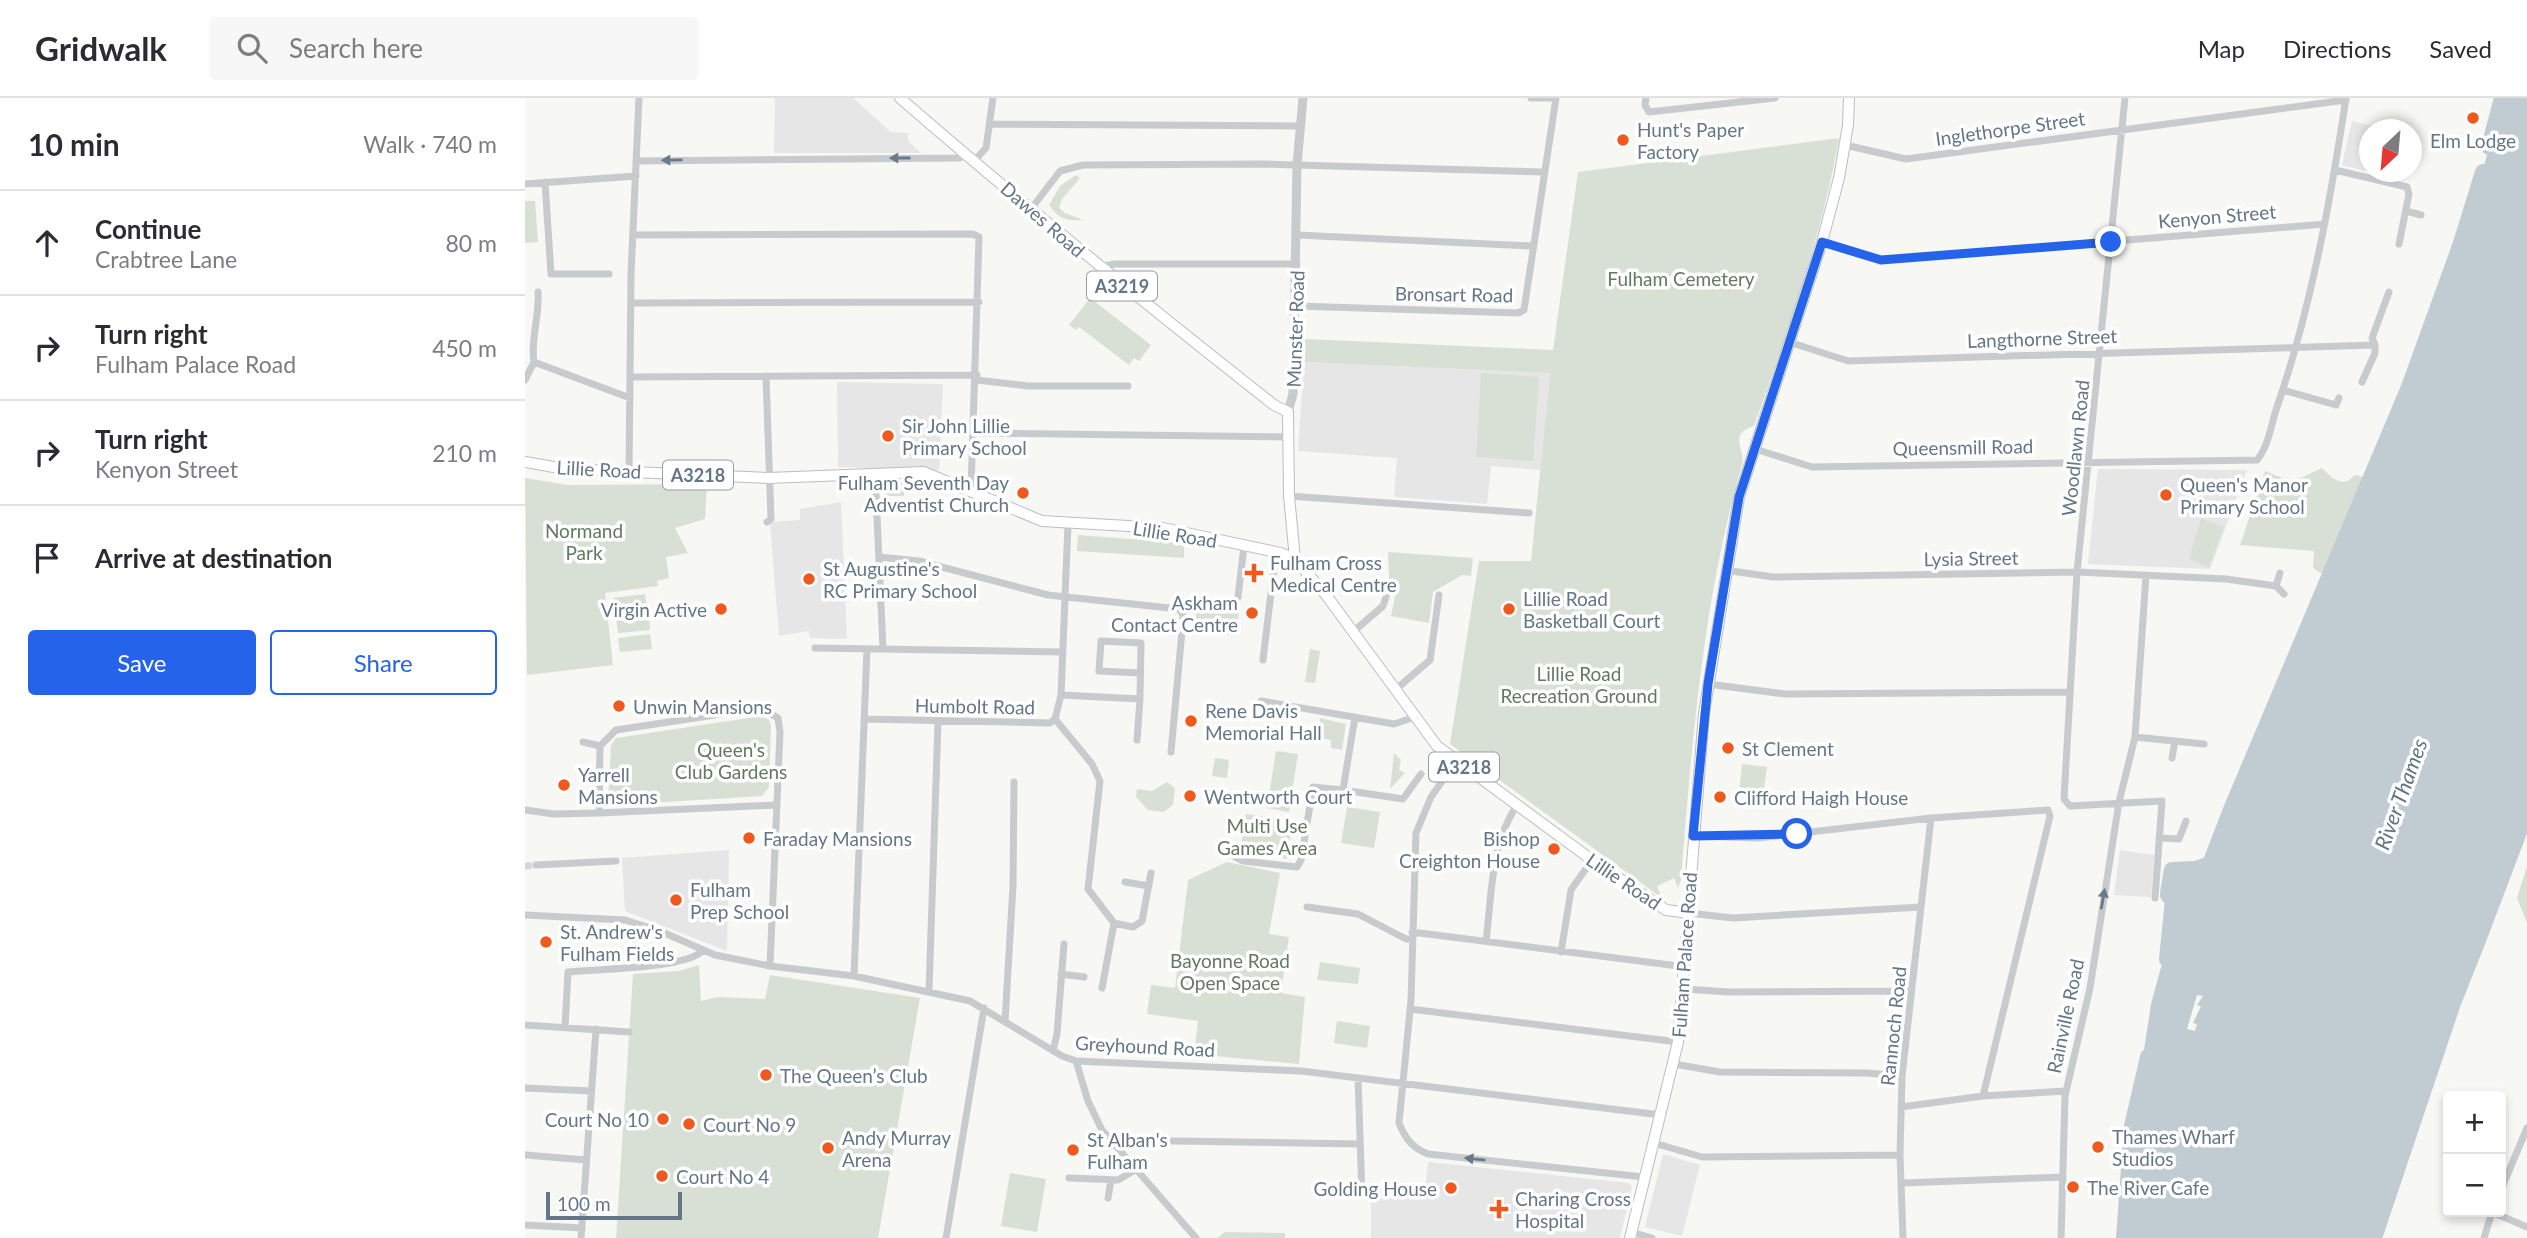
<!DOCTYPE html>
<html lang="en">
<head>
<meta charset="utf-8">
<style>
	body { margin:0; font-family:Lato,sans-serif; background:#f7f7f7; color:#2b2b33 }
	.controls { position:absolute; right:21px; bottom:21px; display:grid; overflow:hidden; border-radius:7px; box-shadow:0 4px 10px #0003 }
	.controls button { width:63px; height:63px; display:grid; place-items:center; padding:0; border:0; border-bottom:2px solid #e1e1e2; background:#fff; color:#2b2b33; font:35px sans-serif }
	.compass { position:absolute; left:1834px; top:21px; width:63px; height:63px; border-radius:50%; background:#fff; box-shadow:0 4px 10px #0003; rotate:206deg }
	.scale { position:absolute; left:21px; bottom:18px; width:136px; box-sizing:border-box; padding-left:7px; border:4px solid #647687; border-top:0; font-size:19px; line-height:24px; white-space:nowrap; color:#647687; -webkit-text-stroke:5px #fff; paint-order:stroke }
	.stop { position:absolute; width:21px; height:21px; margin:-16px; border:5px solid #2563eb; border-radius:50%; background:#fff }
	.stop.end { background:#2563eb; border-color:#fff; box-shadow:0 2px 7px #0008 }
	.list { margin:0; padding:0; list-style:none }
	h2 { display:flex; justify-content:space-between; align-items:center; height:91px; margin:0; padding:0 28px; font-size:30px }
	h2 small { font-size:23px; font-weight:400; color:#7c7c81 }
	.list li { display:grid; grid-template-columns:46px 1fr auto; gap:21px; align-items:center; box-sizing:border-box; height:105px; padding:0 28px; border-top:2px solid #e1e1e2 }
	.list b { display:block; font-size:26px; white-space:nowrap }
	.list p { margin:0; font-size:23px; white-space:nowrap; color:#7c7c81 }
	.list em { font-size:23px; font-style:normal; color:#7c7c81 }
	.actions { display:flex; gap:14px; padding:21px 28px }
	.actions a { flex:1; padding:16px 0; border:2px solid #2563eb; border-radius:7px; text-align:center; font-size:24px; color:#2563eb }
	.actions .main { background:#2563eb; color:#fff }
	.icon { flex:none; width:38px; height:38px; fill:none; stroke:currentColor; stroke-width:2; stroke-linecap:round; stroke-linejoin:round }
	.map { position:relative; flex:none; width:2002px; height:1140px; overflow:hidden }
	header { display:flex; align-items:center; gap:42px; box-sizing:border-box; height:98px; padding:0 35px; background:#fff; border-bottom:2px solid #e1e1e2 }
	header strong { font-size:33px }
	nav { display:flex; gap:38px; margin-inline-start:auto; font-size:24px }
	.search { width:490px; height:63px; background:#f7f7f7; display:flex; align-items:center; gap:18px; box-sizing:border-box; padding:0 24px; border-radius:7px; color:#7c7c81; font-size:26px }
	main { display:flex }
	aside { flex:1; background:#fff }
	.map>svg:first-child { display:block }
</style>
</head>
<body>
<header>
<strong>Gridwalk</strong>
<div class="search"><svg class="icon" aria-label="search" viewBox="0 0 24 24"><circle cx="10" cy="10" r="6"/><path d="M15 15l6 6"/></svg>Search here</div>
<nav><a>Map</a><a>Directions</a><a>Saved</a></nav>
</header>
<main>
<aside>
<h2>10 min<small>Walk · 740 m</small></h2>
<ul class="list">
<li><svg class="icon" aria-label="ahead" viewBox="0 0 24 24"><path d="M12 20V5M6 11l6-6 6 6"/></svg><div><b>Continue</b><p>Crabtree Lane</p></div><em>80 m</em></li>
<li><svg class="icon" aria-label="right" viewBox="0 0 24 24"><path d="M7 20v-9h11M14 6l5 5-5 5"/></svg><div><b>Turn right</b><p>Fulham Palace Road</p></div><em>450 m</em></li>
<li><svg class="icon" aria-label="right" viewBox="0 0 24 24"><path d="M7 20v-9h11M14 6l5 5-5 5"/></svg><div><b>Turn right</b><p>Kenyon Street</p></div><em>210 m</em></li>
<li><svg class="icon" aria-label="arrive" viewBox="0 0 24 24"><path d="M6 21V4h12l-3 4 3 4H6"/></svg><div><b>Arrive at destination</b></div></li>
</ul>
<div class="actions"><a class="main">Save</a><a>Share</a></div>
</aside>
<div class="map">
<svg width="2002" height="1140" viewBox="0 0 2002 1140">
	<rect width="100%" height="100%" fill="#f7f7f4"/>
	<path fill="#e5e6e5" d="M250 0H328L366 34 383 35V43L396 55H249Z
		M1827 23 1859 31 1844 32V74H1864L1863 79 1817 67Z
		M779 264 1025 275 1015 372 966 368 962 406 869 399 872 360 773 353Z
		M312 284 418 286 414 372 313 369Z
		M1573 371 1722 372 1685 471 1563 466Z
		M316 404 322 541 285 540 284 533 254 538 245 424 275 422V411Z
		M204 752 202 853 100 813 97 760Z
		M1595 752 1629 757 1626 799 1589 797Z
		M1138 1056 1175 1067 1157 1138 1120 1129Z
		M903 1064 1104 1085 1107 1089 1095 1140H846V1085L866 1087V1093L900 1095Z"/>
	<path fill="#d8e0d5" d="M1314 40C1297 138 1262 234 1229 328 1202 336 1221 352 1217 366 1178 502 1167 642 1156 782L1153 790 1149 780 1132 788 1137 800 925 646 954 463H1006L1025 275 779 264 780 241 1028 252 1053 74Z
		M551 77 555 80 537 101 534 110 540 115 558 122C542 123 533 121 524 107L535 88Z
		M0 103H10L13 144 0 145Z
		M565 200 626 247 614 263 609 260 604 267 554 229 551 232 544 227Z
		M956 275 1014 279 1008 363 951 359Z
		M1797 370C1802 375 1813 387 1822 383 1826 382 1827 378 1831 377L1838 379 1836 385 1843 386 1802 479 1788 470 1789 453 1715 447 1740 373 1767 384Z
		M0 380 43 387 182 386 180 421 150 430 163 455 141 459 144 480 132 483 133 488 80 495 88 567 2 577Z
		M358 383 379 384V398H360Z
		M1676 421 1699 429 1684 469 1664 461Z
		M553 437 659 445V460L552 453Z
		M863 454 948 460 946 478 937 477 908 494 904 525 866 518 871 494 864 479Z
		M120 496 122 511 90 515 88 500Z
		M672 510 714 515 711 538 669 532Z
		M124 517 125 532 93 535 91 520Z
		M125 536 127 551 95 554 93 540Z
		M785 551 795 553 790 585 780 584Z
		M237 618 244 622 246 628 244 689 237 698 93 707 83 703 86 647 91 640Z
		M795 620 821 626 817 652 806 650V642L794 640Z
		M751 653 773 656 764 714 742 710Z
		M869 655 876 662 874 672 880 675 865 691Z
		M690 660 704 662 702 680 687 678Z
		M1217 666 1242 669 1238 698 1214 695Z
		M642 684 650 690 648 707 639 714 623 712 611 699 612 691 627 693Z
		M822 709 855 714 849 750 816 745Z
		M721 716 768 723 762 761 715 753Z
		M702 764 755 775 744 836 764 839 756 895 780 899 774 966 669 956 673 923 622 916 626 887 650 890 663 782Z
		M2002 768V825L1992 800Z
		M1639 771 1647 772 1643 797 1635 794Z
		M795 864 835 870 833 886 792 882Z
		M174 867 176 903 193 899 240 901 245 877 395 900 353 1140H91L108 876 154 873Z
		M812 923 845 928 842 950 809 945Z
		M485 1075 521 1081 512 1134 476 1128Z
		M700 1134 760 1135V1140H692Z"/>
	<path fill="#c1ccd2" d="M1977 0H2002V713L1928 905 1849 1140H1599L1607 1028 1623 959H1626L1634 907 1646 864 1642 861 1648 803 1643 797 1647 772 1678 769 1689 759C1745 598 1821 446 1884 288 1921 194 1953 98 1977 0Z"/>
	<path fill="#f7f7f4" d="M1672 897 1678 898 1672 907 1676 908 1668 925 1672 926 1670 933 1662 931Z"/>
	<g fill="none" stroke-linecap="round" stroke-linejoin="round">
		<path stroke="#c1ccd2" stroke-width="16" d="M1964 49 1977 0
			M1713 718 1705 714 1884 289 1935 148 1958 74
			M1941 831 1955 837 2002 713
			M1599 1140 1607 1028 1623 959H1626L1634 907 1646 863 1642 861 1648 802 1643 797 1647 772 1671 771 1685 766 1705 714 1715 719
			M1849 1140 1928 905 1955 837 1950 835"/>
		<path stroke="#d2d7d9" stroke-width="7" stroke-dasharray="7 3.5" stroke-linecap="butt" d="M0 768 11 767"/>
		<defs>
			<path id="primary" d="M375 0C497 106 622 207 749 307L763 314 764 398 770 461
				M0 364 40 371 243 380 399 374 517 423 638 430 756 455 770 461 801 497 912 648 1067 762 1141 812 1164 815
				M1105 1140 1153 944 1179 615 1214 399 1297 144 1314 80 1323 27 1324 0"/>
		</defs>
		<use href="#primary" stroke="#babec2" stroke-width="12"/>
		<path stroke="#c7cbce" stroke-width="7" d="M1006 0H1031
			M1121 0 1120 7 1124 14 1250 0
			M1600 0 1552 474 1539 701 1545 708 1637 703 1630 800
			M466 26 775 28
			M1320 47 1381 61 1821 2
			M450 62 461 50 468 0
			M111 63 435 60 440 54
			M1810 72 1882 89 1884 96 1874 146
			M20 84 26 176H84
			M0 86 111 78
			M506 111 535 73 558 67 739 66 1018 74
			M1881 113 1896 117
			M108 137 448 136 454 139 446 392
			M772 137 1007 148
			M1297 144 1356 162 1800 126
			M573 169 590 166H772
			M106 205 454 204
			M771 208 993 215 999 212 1031 0
			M1267 245 1323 263 1850 247V255L1837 284
			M1850 247 1847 240 1864 194
			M9 264 105 300
			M241 278 246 421 242 424
			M106 279 452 277
			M0 282 9 264C5 243 15 217 13 194
			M452 282 503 288H603
			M1758 292 1811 307 1814 300
			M449 335 765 339
			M1230 351 1287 369 1732 362C1743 349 1746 328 1751 312 1786 211 1805 105 1821 0
			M104 374 106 176 114 0
			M350 374 358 551
			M764 398 1004 415
			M354 459 394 463 523 497 654 511 658 517 657 533 646 654
			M1200 472 1248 479 1552 474 1701 481 1751 488 1759 496
			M1751 488 1755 475
			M713 499 719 448
			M829 533 858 508 863 493 869 488
			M290 550 536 554
			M738 562 751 453
			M615 575 574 573 576 543 616 545 615 601
			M1183 586 1260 596 1544 594
			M870 592 905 562 914 497
			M536 597 615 601 612 642
			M736 603 869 626 890 619
			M340 621 525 625 530 621 536 597 543 426
			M530 621 567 666 575 683 563 791 589 825 577 890
			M1610 639 1679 646
			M58 644 75 648
			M1647 660 1650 643
			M931 663 906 699 891 735 886 902 874 1025C880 1040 887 1050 903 1056L1119 1079
			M818 692 878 701 896 676
			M0 712 29 716 74 715 75 648 91 632 236 610 253 620 255 634 245 868
			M74 715 251 707
			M1168 738 1233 740 1406 720 1523 712 1525 718 1458 998
			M1634 740 1654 741 1661 723
			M710 759 718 763 772 769 776 762 788 689 818 692 830 619
			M11 767 91 763
			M600 784 624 788
			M782 809 833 816 881 841H887
			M1164 815 1208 820 1396 809
			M0 817 100 822 135 833 190 857 245 868 329 878 445 903 537 958 551 963 776 973 1136 1017
			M589 825 608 829 617 823 626 775
			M887 834 1161 869
			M961 843C967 797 965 747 992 707
			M1036 854 1046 792 1067 762
			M536 876 559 879
			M329 878 342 551
			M1159 891 1204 894 1386 893
			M404 893 413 624
			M885 911 1153 944
			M480 923 488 788 489 684
			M0 927 104 934
			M40 929 43 874C70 871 163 871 178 852
			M528 953 532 936 539 846
			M551 963 563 1003 577 1032 671 1140
			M1149 966 1195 974 1341 975 1377 978
			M833 980 837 1097
			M0 990 66 993
			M1376 1009 1458 998 1541 993
			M585 1042 834 1046
			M1129 1045 1177 1059 1375 1057
			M0 1057 61 1062
			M544 1080 593 1082 610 1072
			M1377 1085 1538 1079
			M1976 1092 2002 1030
			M583 1100 586 1082
			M1967 1114 2002 1129
			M0 1127 57 1130
			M1106 1134 1127 1140
			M56 1140 71 931
			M421 1140 459 910
			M1378 1140 1375 1057 1377 978 1406 720
			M1536 1140 1540 998 1565 890 1594 704 1610 639 1621 477
			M1959 1140 1967 1114"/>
		<path stroke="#c7cbce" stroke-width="9" d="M763 314 768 296 772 67 778 0"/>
		<use href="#primary" stroke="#fff" stroke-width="10"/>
	</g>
	<defs><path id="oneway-solid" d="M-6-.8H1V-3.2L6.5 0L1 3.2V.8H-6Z" transform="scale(1.75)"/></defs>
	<g fill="#697a8b">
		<use href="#oneway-solid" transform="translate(375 60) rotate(-180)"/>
		<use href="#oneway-solid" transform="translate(147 62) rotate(179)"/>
		<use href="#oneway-solid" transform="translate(1578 801) rotate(-80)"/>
		<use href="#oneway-solid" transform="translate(950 1061) rotate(-174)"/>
	</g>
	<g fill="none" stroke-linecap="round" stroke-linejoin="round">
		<path stroke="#2563eb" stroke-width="9" d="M1272 736 1168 738 1183 586 1214 399 1297 144 1356 162 1586 144"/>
	</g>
	<g fill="#ef591d" stroke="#fff" stroke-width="2.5">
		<circle cx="1948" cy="20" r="7"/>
		<circle cx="1098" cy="42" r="7"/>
		<circle cx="363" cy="338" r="7"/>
		<circle cx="498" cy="395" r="7"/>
		<circle cx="1641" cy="397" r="7"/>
		<path d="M725.5 464.5h7v7h7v7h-7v7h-7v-7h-7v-7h7z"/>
		<circle cx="284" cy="481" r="7"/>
		<circle cx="196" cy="511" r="7"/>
		<circle cx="984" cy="511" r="7"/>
		<circle cx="727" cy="515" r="7"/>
		<circle cx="94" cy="608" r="7"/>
		<circle cx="666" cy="623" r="7"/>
		<circle cx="1203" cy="650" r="7"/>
		<circle cx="39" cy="687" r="7"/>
		<circle cx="665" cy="698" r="7"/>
		<circle cx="1195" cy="699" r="7"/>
		<circle cx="224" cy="740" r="7"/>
		<circle cx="1029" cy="751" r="7"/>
		<circle cx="151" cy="802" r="7"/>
		<circle cx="21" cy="844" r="7"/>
		<circle cx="241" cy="977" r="7"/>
		<circle cx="138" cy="1021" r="7"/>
		<circle cx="164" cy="1026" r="7"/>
		<circle cx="1573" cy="1049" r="7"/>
		<circle cx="303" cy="1050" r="7"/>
		<circle cx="548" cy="1052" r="7"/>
		<circle cx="137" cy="1078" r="7"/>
		<circle cx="1548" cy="1089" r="7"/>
		<circle cx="926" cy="1090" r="7"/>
		<path d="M970.5 1100.5h7v7h7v7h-7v7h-7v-7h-7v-7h7z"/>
	</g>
	<g text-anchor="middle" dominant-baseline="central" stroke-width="7" stroke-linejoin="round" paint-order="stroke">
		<g fill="#fff" stroke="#929fab" stroke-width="2">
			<rect x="562" y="173.5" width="70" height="29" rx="5"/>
			<rect x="138" y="362.5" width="70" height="29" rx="5"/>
			<rect x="904" y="654.5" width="70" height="29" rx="5"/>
		</g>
		<g font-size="18" font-weight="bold" fill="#647687">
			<text x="597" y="188">A3219</text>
			<text x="173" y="377">A3218</text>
			<text x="939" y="669">A3218</text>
		</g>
		<g font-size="19" fill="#647687" stroke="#fff">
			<text transform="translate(1485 30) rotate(-8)">Inglethorpe Street</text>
			<text transform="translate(1692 118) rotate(-5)">Kenyon Street</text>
			<text transform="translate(518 121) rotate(41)">Dawes Road</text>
			<text transform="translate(929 196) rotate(1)">Bronsart Road</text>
			<text transform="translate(770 231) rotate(-88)">Munster Road</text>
			<text transform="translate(1517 240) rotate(-2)">Langthorne Street</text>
			<text transform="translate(1438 349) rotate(-1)">Queensmill Road</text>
			<text transform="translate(1550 350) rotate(-84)">Woodlawn Road</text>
			<text transform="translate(74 371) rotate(3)">Lillie Road</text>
			<text transform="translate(650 436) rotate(9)">Lillie Road</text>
			<text transform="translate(1446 460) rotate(-1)">Lysia Street</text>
			<text transform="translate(450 608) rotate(1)">Humbolt Road</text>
			<text transform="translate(1099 783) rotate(34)">Lillie Road</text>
			<text transform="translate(1159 857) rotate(-86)">Fulham Palace Road</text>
			<text transform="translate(1540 918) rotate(-78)">Rainville Road</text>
			<text transform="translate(1368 928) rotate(-84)">Rannoch Road</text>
			<text transform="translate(620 948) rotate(3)">Greyhound Road</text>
		</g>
		<g font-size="19" fill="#647687" stroke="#fff" text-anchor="start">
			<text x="1112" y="31">Hunt's Paper<tspan x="1112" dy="22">Factory</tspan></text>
			<text x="1948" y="42" text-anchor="middle">Elm Lodge</text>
			<text x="377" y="327">Sir John Lillie<tspan x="377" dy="22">Primary School</tspan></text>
			<text x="484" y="384" text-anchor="end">Fulham Seventh Day<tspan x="484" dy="22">Adventist Church</tspan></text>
			<text x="1655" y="386">Queen's Manor<tspan x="1655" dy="22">Primary School</tspan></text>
			<text x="745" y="464">Fulham Cross<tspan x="745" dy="22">Medical Centre</tspan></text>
			<text x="298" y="470">St Augustine's<tspan x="298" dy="22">RC Primary School</tspan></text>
			<text x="998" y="500">Lillie Road<tspan x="998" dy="22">Basketball Court</tspan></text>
			<text x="713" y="504" text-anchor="end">Askham<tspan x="713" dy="22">Contact Centre</tspan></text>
			<text x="182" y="511" text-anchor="end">Virgin Active</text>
			<text x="108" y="608">Unwin Mansions</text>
			<text x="680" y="612">Rene Davis<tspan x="680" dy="22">Memorial Hall</tspan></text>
			<text x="1217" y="650">St Clement</text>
			<text x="53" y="676">Yarrell<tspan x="53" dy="22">Mansions</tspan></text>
			<text x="679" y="698">Wentworth Court</text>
			<text x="1209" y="699">Clifford Haigh House</text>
			<text x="238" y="740">Faraday Mansions</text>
			<text x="1015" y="740" text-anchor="end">Bishop<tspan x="1015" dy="22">Creighton House</tspan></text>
			<text x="165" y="791">Fulham<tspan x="165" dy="22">Prep School</tspan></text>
			<text x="35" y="833">St. Andrew's<tspan x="35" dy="22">Fulham Fields</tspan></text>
			<text x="255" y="977">The Queen’s Club</text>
			<text x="124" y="1021" text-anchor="end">Court No 10</text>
			<text x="178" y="1026">Court No 9</text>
			<text x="1587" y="1038">Thames Wharf<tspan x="1587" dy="22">Studios</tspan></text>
			<text x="317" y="1039">Andy Murray<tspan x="317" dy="22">Arena</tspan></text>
			<text x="562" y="1041">St Alban's<tspan x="562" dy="22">Fulham</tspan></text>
			<text x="151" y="1078">Court No 4</text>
			<text x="1562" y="1089">The River Cafe</text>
			<text x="912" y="1090" text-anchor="end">Golding House</text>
			<text x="990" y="1100">Charing Cross<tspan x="990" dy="22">Hospital</tspan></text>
		</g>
		<g font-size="19" fill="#637960" stroke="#fff">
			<text x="1156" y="180">Fulham Cemetery</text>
			<text x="59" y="432">Normand<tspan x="59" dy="22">Park</tspan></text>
			<text x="1054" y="575">Lillie Road<tspan x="1054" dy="22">Recreation Ground</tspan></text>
			<text x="206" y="651">Queen's<tspan x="206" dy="22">Club Gardens</tspan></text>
			<text x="742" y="727">Multi Use<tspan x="742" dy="22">Games Area</tspan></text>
			<text x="705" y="862">Bayonne Road<tspan x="705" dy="22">Open Space</tspan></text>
		</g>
		<g font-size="21" font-style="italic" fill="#607783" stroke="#fff">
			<text transform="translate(1875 696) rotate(-70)">River Thames</text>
		</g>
	</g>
</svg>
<div class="controls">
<button>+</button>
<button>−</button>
</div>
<svg class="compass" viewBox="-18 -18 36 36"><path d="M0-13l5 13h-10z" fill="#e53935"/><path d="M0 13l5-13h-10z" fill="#7c7c81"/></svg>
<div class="scale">100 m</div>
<div class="stop" style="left:1272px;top:736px"></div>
<div class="stop end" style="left:1586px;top:144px"></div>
</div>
</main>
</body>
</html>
